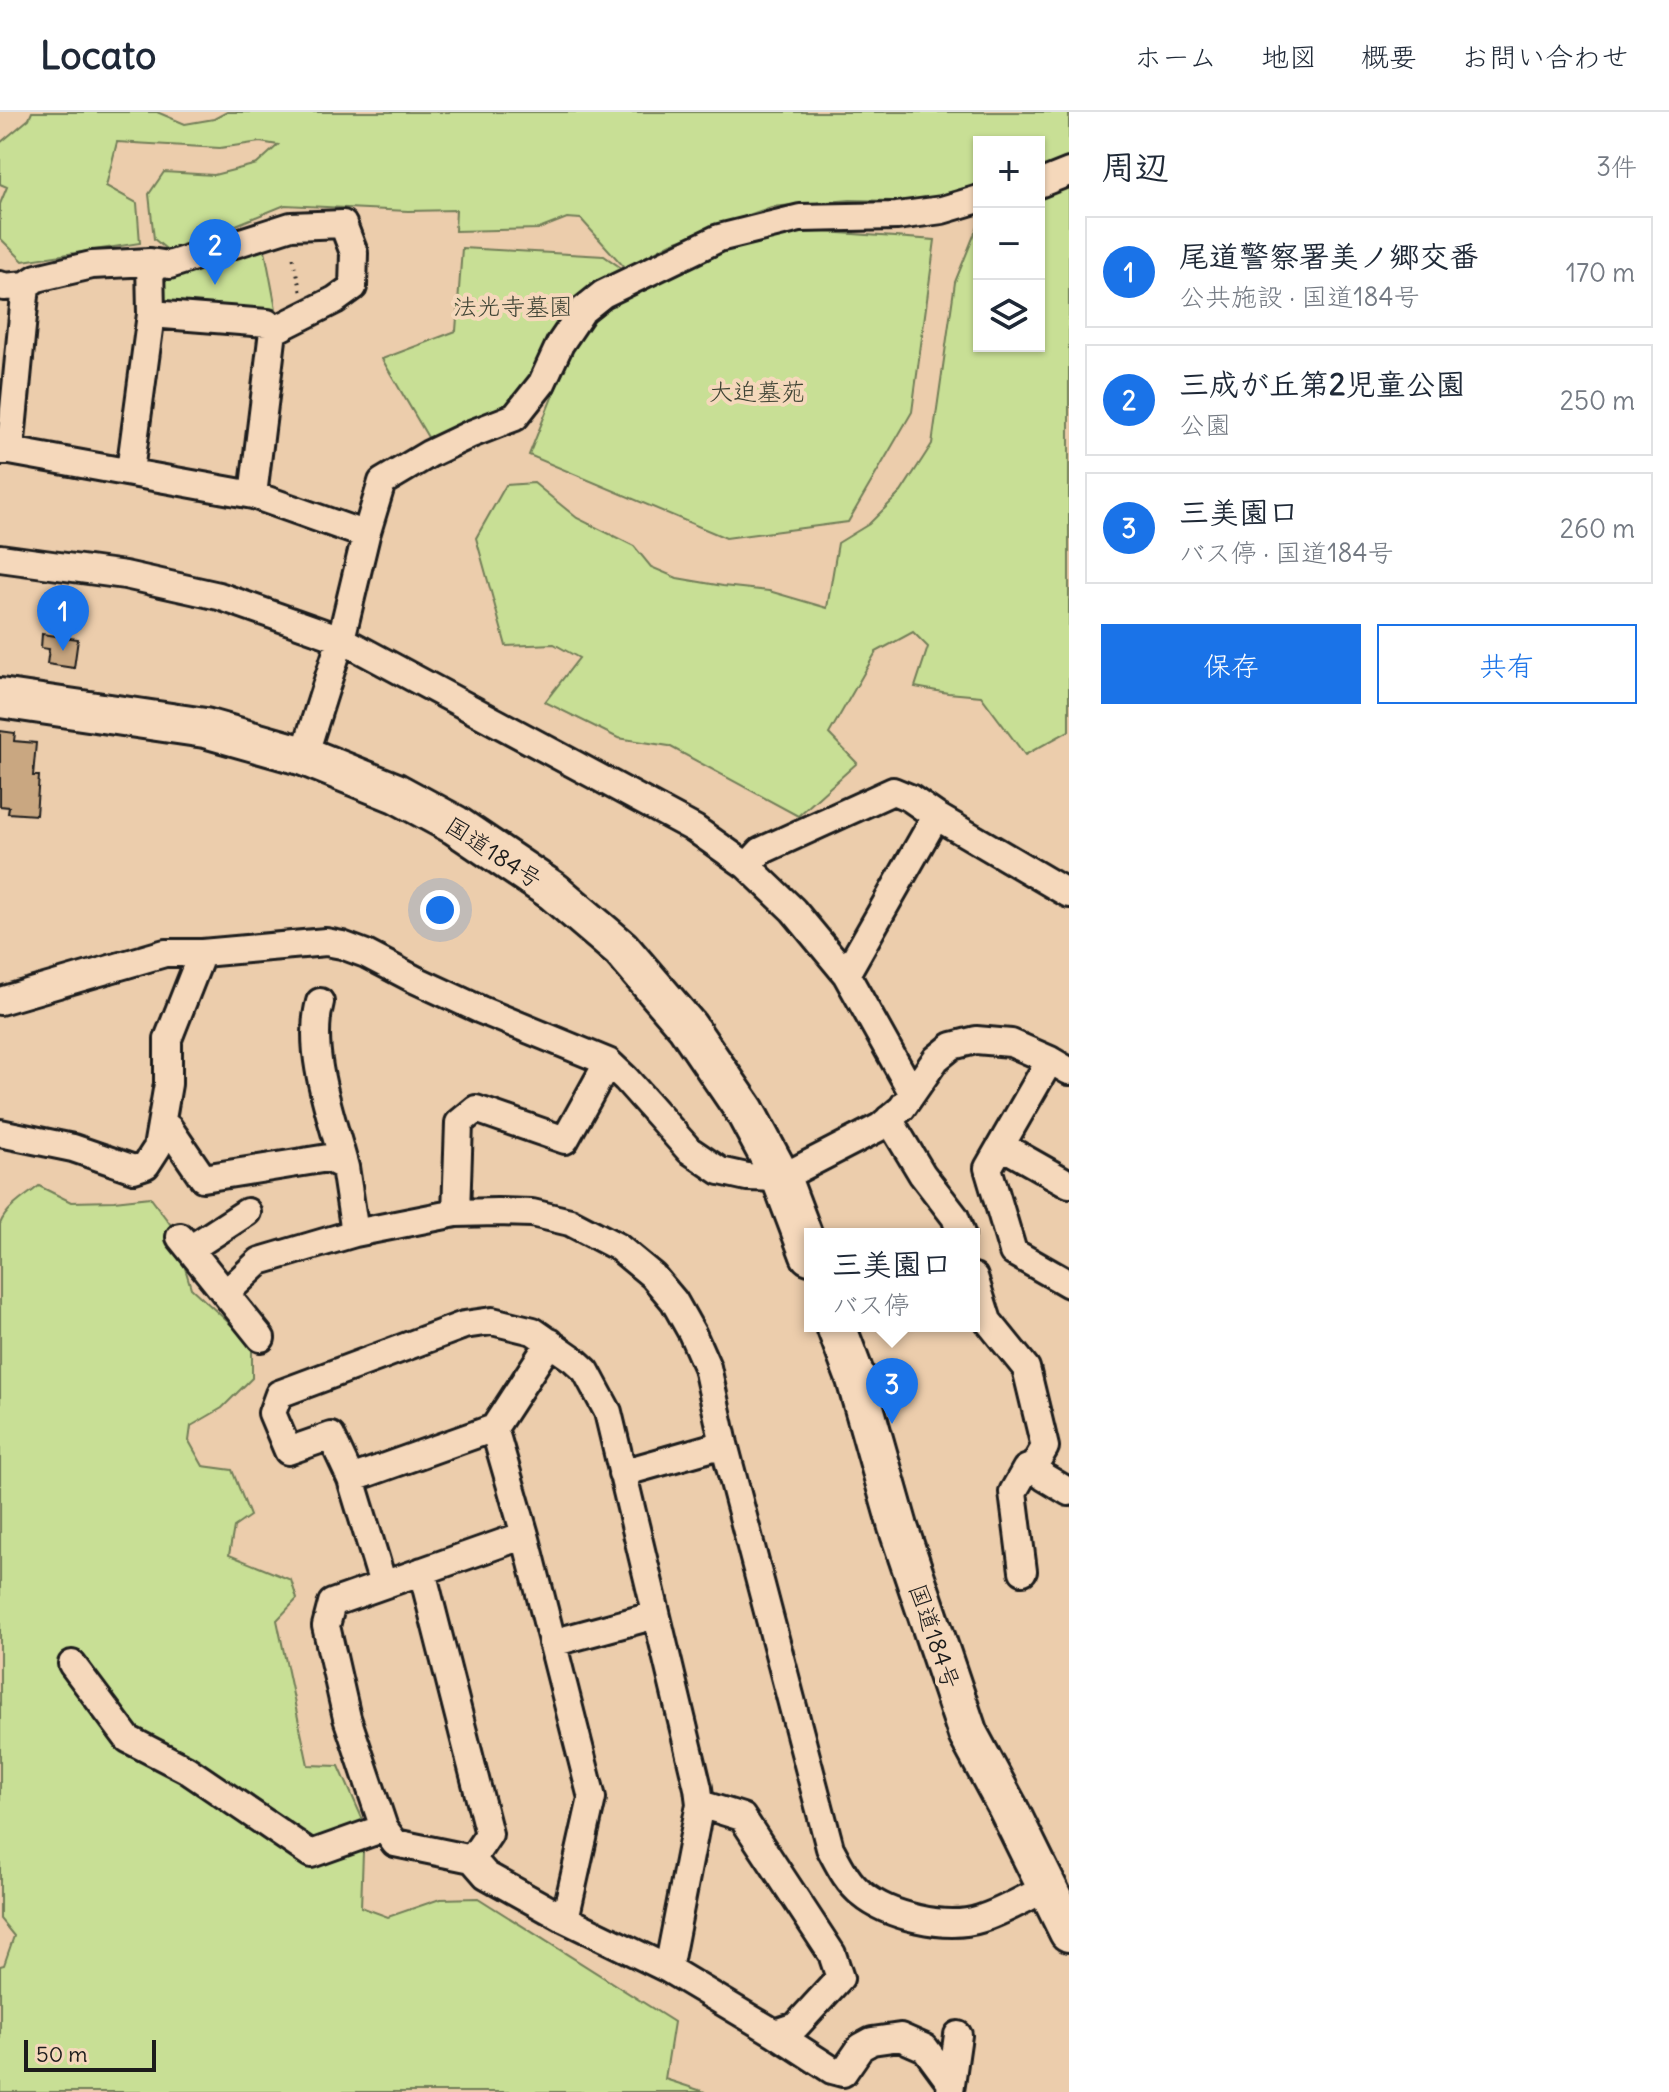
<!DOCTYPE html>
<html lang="ja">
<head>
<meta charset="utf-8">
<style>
	body { margin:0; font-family:Delius,"Klee One",sans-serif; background:#f2f2f3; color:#1f2937 }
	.controls { position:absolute; right:24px; top:24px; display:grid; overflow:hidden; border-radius:0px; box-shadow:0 2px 6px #0004 }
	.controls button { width:72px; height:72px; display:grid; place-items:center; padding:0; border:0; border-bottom:2px solid #e0e1e3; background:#fff; color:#1f2937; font:40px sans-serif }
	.scale { position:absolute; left:24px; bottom:20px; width:132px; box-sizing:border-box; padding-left:8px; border:4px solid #1c1c1c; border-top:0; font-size:22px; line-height:28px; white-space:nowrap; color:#1c1c1c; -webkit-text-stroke:6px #f5d8bb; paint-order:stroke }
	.you { position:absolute; left:440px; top:798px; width:28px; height:28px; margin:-20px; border:6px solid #fff; border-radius:50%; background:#1a73e8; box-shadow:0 0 0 12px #1a73e833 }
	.badge { display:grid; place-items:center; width:52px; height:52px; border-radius:50%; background:#1a73e8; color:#fff; font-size:26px; font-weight:700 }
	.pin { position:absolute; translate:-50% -66px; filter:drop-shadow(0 2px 4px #0008) }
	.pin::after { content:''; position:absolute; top:42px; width:28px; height:24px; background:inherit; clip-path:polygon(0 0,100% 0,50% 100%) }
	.popup { position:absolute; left:804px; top:1116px; width:176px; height:104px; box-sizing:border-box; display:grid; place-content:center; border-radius:0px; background:#fff; filter:drop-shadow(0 2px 6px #0005); font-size:26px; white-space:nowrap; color:#747a83 }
	.popup b { font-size:30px; color:#1f2937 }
	.popup::after { content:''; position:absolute; left:50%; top:100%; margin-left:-16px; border:16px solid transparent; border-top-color:#fff }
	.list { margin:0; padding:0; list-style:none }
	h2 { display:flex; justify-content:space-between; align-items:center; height:104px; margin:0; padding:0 32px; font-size:34px }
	h2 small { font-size:26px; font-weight:400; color:#747a83 }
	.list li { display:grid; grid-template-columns:52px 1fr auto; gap:24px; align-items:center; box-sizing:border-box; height:112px; margin:0 16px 16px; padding:0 16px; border:2px solid #e0e1e3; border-radius:0px }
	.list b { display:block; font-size:30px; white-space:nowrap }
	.list p { margin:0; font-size:26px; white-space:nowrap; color:#747a83 }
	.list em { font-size:26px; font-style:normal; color:#747a83 }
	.actions { display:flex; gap:16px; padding:24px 32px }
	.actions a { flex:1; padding:18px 0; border:2px solid #1a73e8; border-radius:0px; text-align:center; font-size:28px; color:#1a73e8 }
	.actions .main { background:#1a73e8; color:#fff }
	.icon { flex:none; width:44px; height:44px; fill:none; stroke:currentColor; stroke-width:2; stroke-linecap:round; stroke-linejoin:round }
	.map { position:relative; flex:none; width:1069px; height:1980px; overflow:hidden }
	header { display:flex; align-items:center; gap:48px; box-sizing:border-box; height:112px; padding:0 40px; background:#fff; border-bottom:2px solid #e0e1e3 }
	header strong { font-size:38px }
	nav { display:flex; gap:44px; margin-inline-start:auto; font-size:28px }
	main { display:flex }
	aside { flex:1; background:#fff }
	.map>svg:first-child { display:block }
</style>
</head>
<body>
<header>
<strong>Locato</strong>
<nav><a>ホーム</a><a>地図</a><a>概要</a><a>お問い合わせ</a></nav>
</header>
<main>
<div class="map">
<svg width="1069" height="1980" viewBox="0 0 1069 1980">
	<rect width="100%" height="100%" fill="#eccdac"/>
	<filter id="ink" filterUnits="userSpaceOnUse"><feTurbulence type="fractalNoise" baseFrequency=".0125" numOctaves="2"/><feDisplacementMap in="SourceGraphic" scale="16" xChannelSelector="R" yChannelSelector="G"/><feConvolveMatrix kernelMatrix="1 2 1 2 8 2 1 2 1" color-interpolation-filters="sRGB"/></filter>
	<g filter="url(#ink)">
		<path fill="#c8df95" stroke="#727e58" stroke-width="2" d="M32 0H157L185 12 214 7 227 0H1069V619L1025 643 981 584 948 581 915 575 928 535 913 520 876 540 829 622 857 651 798 704 669 634 618 626 545 590 579 546 554 532 506 534 476 426 506 373 534 371 577 406 634 434 651 455 677 466 723 474 769 479 827 496 838 431 869 412 901 380 932 332 955 170 979 111V234H1039V30H979V91L850 88 771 95 671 131 625 156 581 107 567 106 539 117 455 119 456 98 408 99 285 93 170 140 154 127 149 82 164 60 214 63 257 52 278 33 260 30 220 36 117 30 106 74 137 91 140 131 23 149 0 126V92L7 75 0 72V31L29 7Z
			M785 117 935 128 912 300 848 410 726 426 529 343 581 213 648 168Z
			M263 128 276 197 158 188V157Z
			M462 136 604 144 630 162 518 288 429 327 382 247 456 219Z
			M39 1074 71 1090 114 1089 150 1085 173 1116 191 1176 252 1232V1266L222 1296 191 1314 189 1329 203 1354 232 1358 250 1404 234 1415 229 1443 291 1468 297 1487 277 1508 308 1653 339 1654 366 1715 363 1740 361 1795 388 1805 440 1787 478 1786 674 1910 665 1967 705 1980H0V1854L4 1853 14 1824 0 1807V1112C7 1095 25 1085 39 1074Z"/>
		<path fill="#c9a781" stroke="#1c1c1c" stroke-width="2" d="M42 522 78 527 74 556 47 552 49 537 41 536Z
			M0 619 15 621 14 629 36 631 33 664H39L36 703 8 701 9 695 0 694Z"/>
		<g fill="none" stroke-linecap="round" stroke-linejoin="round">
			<defs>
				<path id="minor" d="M1039 72 1069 60
					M0 173 4 175 26 173 37 166 92 153 150 150 169 153 291 114 343 112 354 141 353 175 335 188 273 219
					M151 202 267 211 273 219 253 383
					M0 339H10L253 383 366 423
					M10 339 26 173
					M130 359 151 202 150 150
					M0 446 125 463 219 484 341 527 695 717 747 754 793 798 846 862 912 980
					M304 644 341 527 366 423 382 370 429 342 471 322 515 305 542 271 560 232 583 198 603 182 719 126 800 106 897 104 942 98 979 87
					M747 754 761 739 893 679 910 686 936 704 1069 782
					M846 862 936 704
					M0 889 165 841H202L326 830 342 833 366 842 414 867 481 898 608 950 626 967 689 1038 720 1059 747 1065 781 1066 880 1015 902 996 936 947 952 934 976 928 1011 931 1050 948 1069 959
					M320 890C306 940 332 1006 345 1055
					M1050 948 988 1056 1013 1140 1069 1172
					M889 1007 922 1062 955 1105 961 1122
					M162 1011 169 1016 203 1066 328 1046 345 1055 355 1121
					M0 1021 73 1036 134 1057 146 1053 157 1036 168 972V927L202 841
					M1002 1034 1069 1072
					M456 1101 459 1011 476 997 565 1028 608 950
					M180 1125 261 1226
					M190 1137 247 1100
					M974 1165 988 1209 1026 1256 1045 1335 1034 1354 1044 1365 1069 1380
					M226 1181 260 1149 355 1121 456 1101 497 1100 532 1101 570 1110 618 1135 653 1164 674 1189 692 1221 707 1255 724 1332 830 1736C839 1753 847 1770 862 1782 888 1804 946 1818 980 1807 1003 1800 1025 1786 1047 1776
					M550 1230 494 1316 525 1423 592 1686 565 1807
					M622 1361 724 1332
					M351 1367 494 1316
					M525 1423 332 1491 326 1514 347 1606 384 1716 395 1731 472 1747 486 1763 565 1807 668 1857 775 1921 832 1958 843 1961 861 1935 872 1929 900 1925 925 1936 950 1970
					M422 1459 489 1722 472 1747
					M1023 1459 1013 1380 1026 1357 1034 1354
					M383 1472 351 1367 331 1324 288 1339 272 1301 279 1282 464 1213 492 1209 533 1219 573 1247 586 1259 608 1300 698 1676 700 1692 668 1857
					M552 1531 656 1503
					M72 1552 128 1627 186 1657 311 1742 384 1716
					M700 1692 742 1705 832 1842 840 1866 796 1914 775 1921
					M950 1979 958 1923"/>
				<path id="highway" d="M0 586 205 616 304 644 396 681 455 713 553 779 621 837 687 914 745 999 781 1066 810 1143
					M836 1214 856 1267 898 1415 968 1622 1008 1696 1069 1820"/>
			</defs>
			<use href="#minor" stroke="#1c1c1c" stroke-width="32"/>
			<use href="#highway" stroke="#1c1c1c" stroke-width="44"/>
			<path stroke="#1c1c1c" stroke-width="3" stroke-dasharray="2 6" stroke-linecap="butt" d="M293 146 302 183"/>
			<use href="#minor" stroke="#f5d8bb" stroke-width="26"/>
			<use href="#highway" stroke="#f5d8bb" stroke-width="38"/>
		</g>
	</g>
	<g text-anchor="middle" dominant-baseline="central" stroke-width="8" stroke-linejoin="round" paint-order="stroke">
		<g font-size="24" fill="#3e4334" stroke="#f5d8bb">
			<text x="513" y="194">法光寺墓園</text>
			<text x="757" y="279">大迫墓苑</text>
		</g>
		<g font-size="24" fill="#1c1c1c" stroke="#f5d8bb">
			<text transform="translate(494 740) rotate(33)">国道184号</text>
			<text transform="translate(935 1524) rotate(71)">国道184号</text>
		</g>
	</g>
</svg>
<div class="controls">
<button>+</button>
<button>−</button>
<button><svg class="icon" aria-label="layers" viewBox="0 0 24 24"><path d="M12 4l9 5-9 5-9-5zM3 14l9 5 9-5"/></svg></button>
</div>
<div class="scale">50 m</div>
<div class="you"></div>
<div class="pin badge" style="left:63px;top:539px">1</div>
<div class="pin badge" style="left:215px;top:173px">2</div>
<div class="pin badge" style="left:892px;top:1312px">3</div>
<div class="popup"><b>三美園口</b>バス停</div>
</div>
<aside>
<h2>周辺<small>3件</small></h2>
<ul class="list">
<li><span class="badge">1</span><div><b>尾道警察署美ノ郷交番</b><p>公共施設 · 国道184号</p></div><em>170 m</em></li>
<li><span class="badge">2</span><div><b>三成が丘第2児童公園</b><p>公園</p></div><em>250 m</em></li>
<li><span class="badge">3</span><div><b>三美園口</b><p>バス停 · 国道184号</p></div><em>260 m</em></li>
</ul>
<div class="actions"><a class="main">保存</a><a>共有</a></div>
</aside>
</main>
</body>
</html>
